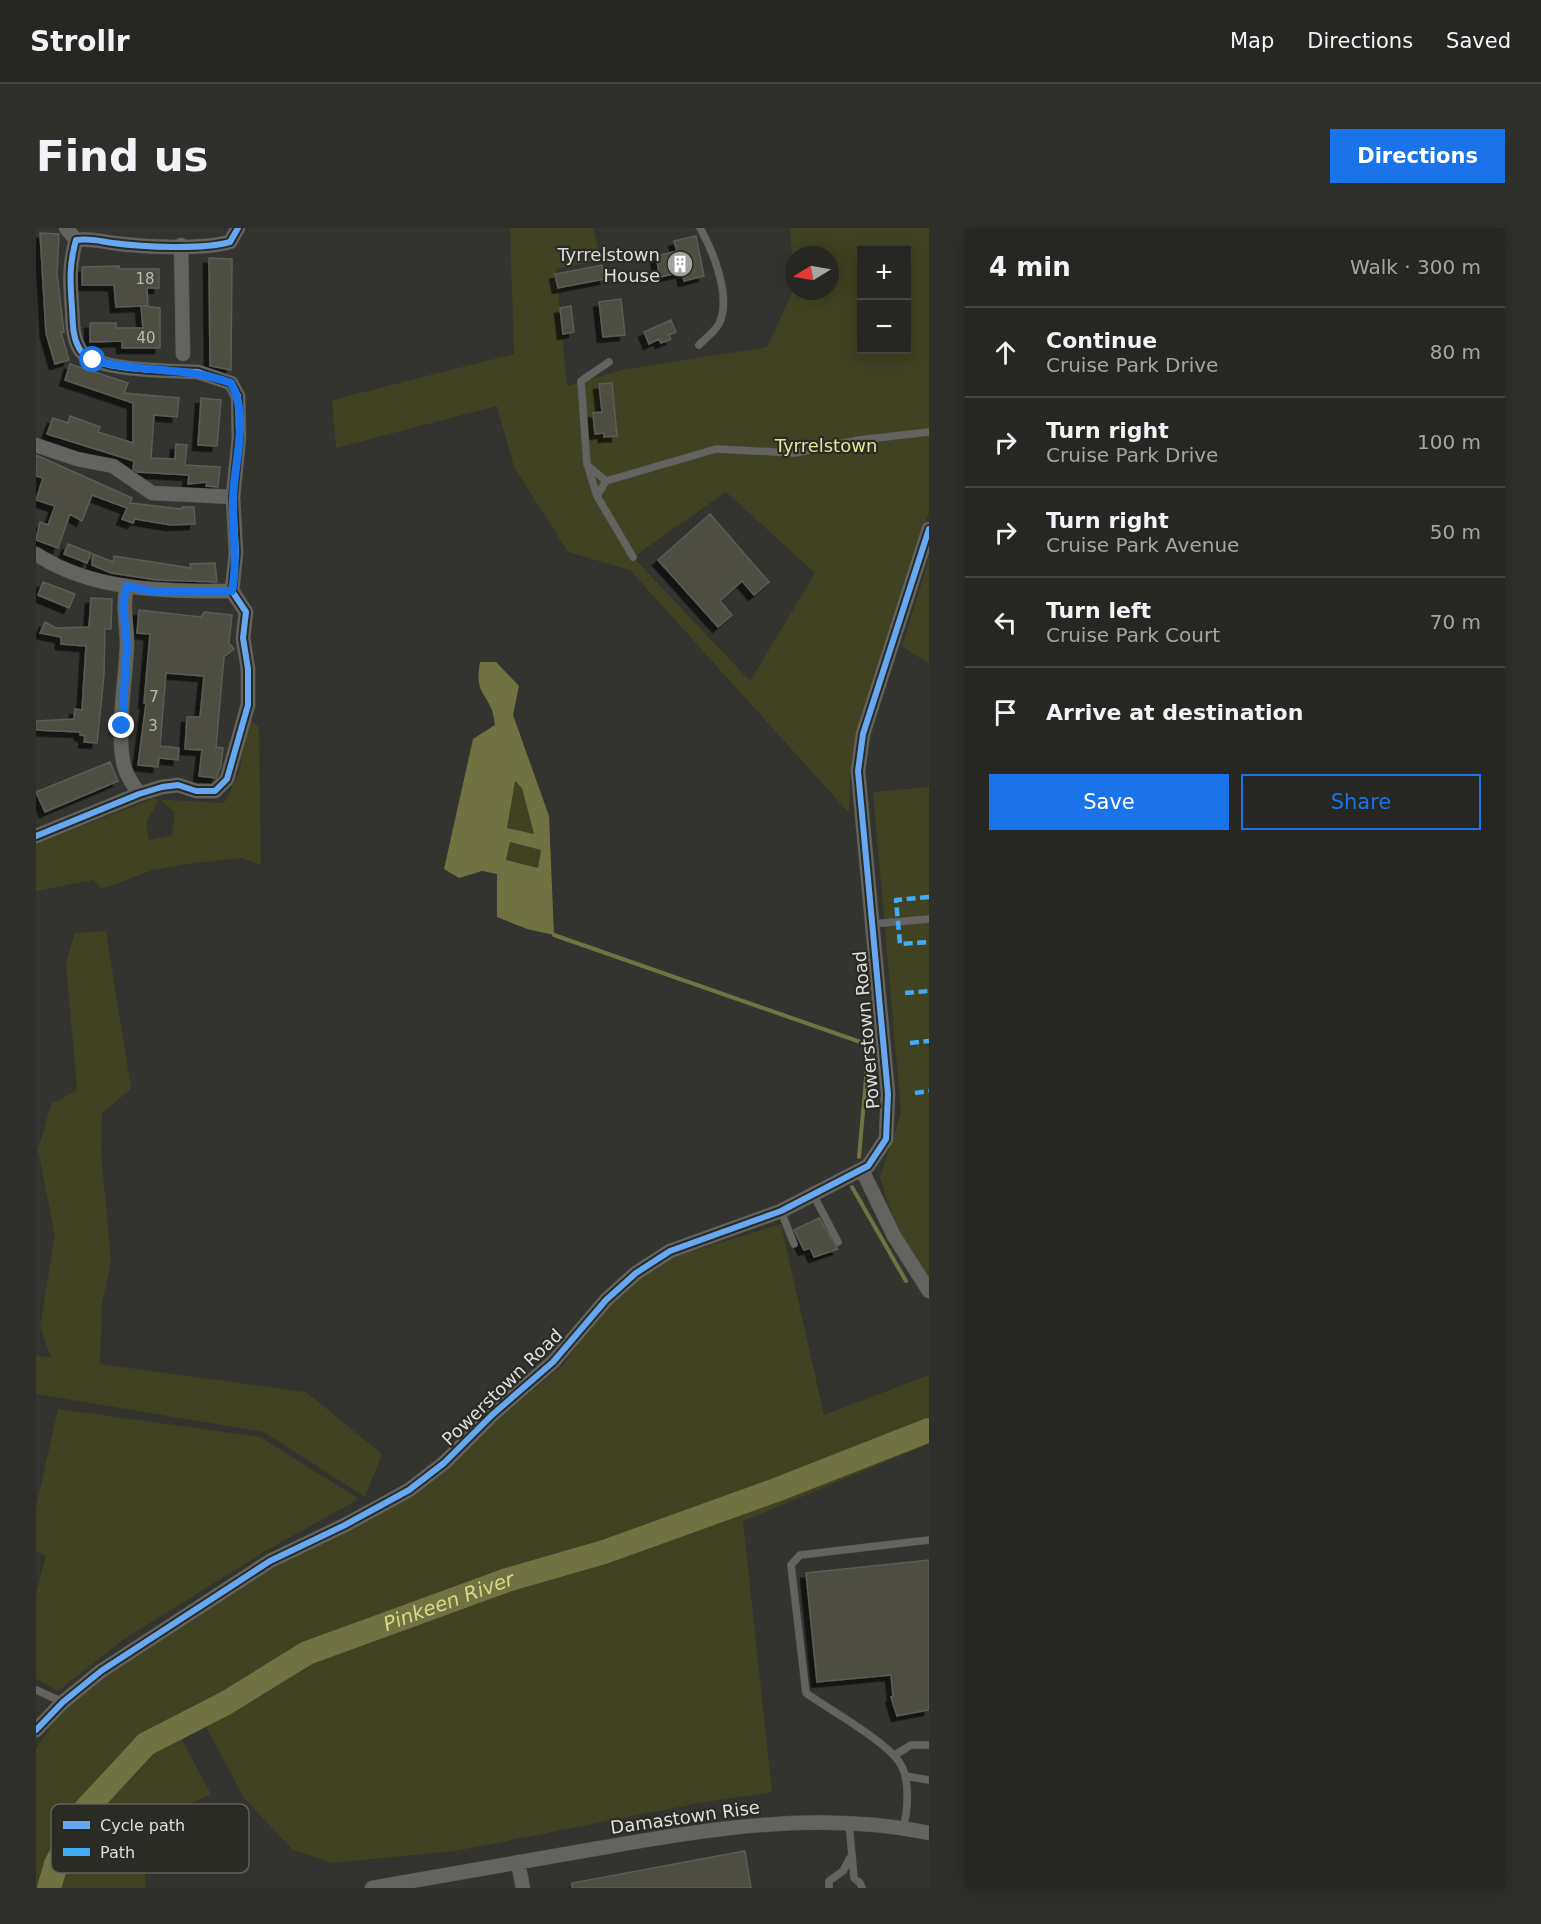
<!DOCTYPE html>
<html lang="en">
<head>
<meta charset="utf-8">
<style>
	body { margin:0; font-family:"DejaVu Sans",sans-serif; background:#2e2f2b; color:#f1f3f6 }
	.controls { position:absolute; right:18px; top:18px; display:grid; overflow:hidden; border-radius:0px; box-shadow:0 3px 15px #0003 }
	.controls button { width:54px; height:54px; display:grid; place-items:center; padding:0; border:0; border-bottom:2px solid #424441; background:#262723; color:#f1f3f6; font:30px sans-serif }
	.compass { position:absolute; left:749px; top:18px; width:54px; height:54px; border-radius:50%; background:#262723; box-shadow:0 3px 15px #0003; rotate:259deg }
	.stop { position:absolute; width:18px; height:18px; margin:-14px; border:4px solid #1a73e8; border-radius:50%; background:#fff }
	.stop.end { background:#1a73e8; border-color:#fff; box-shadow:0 2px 6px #0008 }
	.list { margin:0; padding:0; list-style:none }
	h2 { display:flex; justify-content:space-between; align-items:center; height:78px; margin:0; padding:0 24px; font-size:26px }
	h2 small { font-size:20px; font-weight:400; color:#a4a5a6 }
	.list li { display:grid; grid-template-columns:39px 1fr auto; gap:18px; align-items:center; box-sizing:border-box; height:90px; padding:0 24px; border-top:2px solid #424441 }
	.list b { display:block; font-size:22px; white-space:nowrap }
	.list p { margin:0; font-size:20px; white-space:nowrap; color:#a4a5a6 }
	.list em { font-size:20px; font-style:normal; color:#a4a5a6 }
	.actions { display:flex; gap:12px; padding:18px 24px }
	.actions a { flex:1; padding:14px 0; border:2px solid #1a73e8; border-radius:0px; text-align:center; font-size:21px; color:#1a73e8 }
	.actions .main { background:#1a73e8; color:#fff }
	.icon { flex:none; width:33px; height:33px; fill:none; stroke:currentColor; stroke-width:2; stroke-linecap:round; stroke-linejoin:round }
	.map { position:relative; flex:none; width:893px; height:1660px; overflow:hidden; border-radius:0px }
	header { display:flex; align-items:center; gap:36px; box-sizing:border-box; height:84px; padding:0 30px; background:#262723; border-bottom:2px solid #424441 }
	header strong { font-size:28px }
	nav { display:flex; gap:33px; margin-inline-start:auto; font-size:21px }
	.intro { display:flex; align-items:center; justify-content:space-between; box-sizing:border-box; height:144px; padding:0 36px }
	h1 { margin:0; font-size:42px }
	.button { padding:15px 27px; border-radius:0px; background:#1a73e8; color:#fff; font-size:21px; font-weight:700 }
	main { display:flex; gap:36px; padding:0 36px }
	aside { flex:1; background:#262723; border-radius:0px; box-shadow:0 3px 15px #0003 }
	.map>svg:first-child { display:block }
</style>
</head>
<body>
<header>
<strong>Strollr</strong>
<nav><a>Map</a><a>Directions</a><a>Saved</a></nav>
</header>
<div class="intro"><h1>Find us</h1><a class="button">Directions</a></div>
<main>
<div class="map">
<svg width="893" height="1660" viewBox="0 0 893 1660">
	<defs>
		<filter id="shadow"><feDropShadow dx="-5.5" dy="5.5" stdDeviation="0" flood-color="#0009"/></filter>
	</defs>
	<rect width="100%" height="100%" fill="#33342f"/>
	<path fill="#414222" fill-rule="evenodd" d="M474 0H557L565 32 520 41 531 158 586 142 731 119 758 61 794 63V27H758V58L754 0H893V283L853 417 825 489 814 548 813 585 594 342 532 324 478 239 461 178 300 220 296 172 478 126ZM825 22H870V122H825ZM690 264 779 345 714 453 597 329Z
		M893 331V436L866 418Z
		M213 490 223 500 225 637 206 630 150 636 117 642 66 661 57 652 0 663V616L116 571 188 575 203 545ZM123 571 139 584 136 607 113 612 110 595Z
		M478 553 486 560 499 607 471 600Z
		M893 559V1056L873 1025 855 984 844 949 865 885 837 564Z
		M474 614 505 622 502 640 470 632Z
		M70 703 95 861 66 885 65 924 75 1032 66 1077 64 1136 270 1164 346 1226 329 1269 228 1204 0 1166V1128L15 1129 4 1099 19 1007 2 922 15 876 41 862 30 735 39 705Z
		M745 996 788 1187 893 1147V1216L707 1293 736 1564 669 1574 419 1623 295 1635 256 1621 208 1570 168 1495 146 1512 175 1566 130 1588 109 1621V1660H0V1520L31 1476 65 1449 240 1337 375 1266 528 1136 572 1073 607 1045 640 1028Z
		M22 1181 224 1209 323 1271 231 1322 87 1412 22 1463 0 1451V1367L10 1327 0 1324V1279Z"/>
	<path fill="#717242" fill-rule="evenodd" d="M444 434H460L483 458 477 487 513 588 518 707 491 701 461 689V646L446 643 423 650 408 641 437 511 459 497C456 464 437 471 444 434ZM479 553 486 560 498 606 471 600ZM474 614 505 622 502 640 470 632Z"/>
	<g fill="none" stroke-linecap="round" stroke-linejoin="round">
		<path stroke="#717242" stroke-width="4" d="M518 707 833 817 823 929
			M816 959 870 1053"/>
		<path stroke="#717242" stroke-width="24" id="s1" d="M13 1660 20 1636 49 1582 110 1516 190 1475 271 1425 471 1352 568 1324 740 1262 893 1202"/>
	</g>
	<path fill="#4d4d43" stroke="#5b5c58" stroke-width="1.5" filter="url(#shadow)" d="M4 5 23 6 21 46 28 104H25L33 132 19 136 10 105Z
		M660 8 668 48 648 53 646 44 624 49 620 28 641 23 638 13Z
		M173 30 196 31 195 142 174 138Z
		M566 37 569 51 522 60 519 46Z
		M83 38V41H123V60H111L112 78H107L124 80V120H86V113L54 114V95H80V100H107L105 78 80 79 78 57H46V39Z
		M585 71 589 107 567 109 563 74Z
		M535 78 538 104 527 106 524 80Z
		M635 92 640 104 633 107 635 111 625 115 623 111 613 116 608 104Z
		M34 136 92 155 88 165 143 170 141 189 118 187 115 230 139 231 140 216 151 217 149 237 184 239 182 259 170 258 171 254 152 256 153 247 101 244 97 241 98 233 11 206 17 190 32 195 34 188 64 199 62 204 97 215V175L29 152Z
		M576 155 581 208 568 209V205L559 206 557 185 566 184 563 156Z
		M165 170 185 172 181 218 162 217Z
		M0 227 96 270 94 275 146 281V279H158L159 296 135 297 99 291 97 295 86 291 91 280 56 267 46 293 34 286 22 320 0 312 4 294 12 297 19 278 0 272 7 250 0 248Z
		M674 286 733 354 718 367 706 353 684 373 696 387 682 399 622 332Z
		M32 316 55 325 51 335 28 326Z
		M57 326 77 334 78 328 155 340 154 336 179 335 181 354 121 352 75 345 56 337Z
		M7 354 39 366 33 380 2 367Z
		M55 370 76 371 75 401H69L68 447 61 515 48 514 49 508 44 507V504L0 502V493L38 491 39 481 46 482 50 418 25 416V409L4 405 9 394 20 400 53 399Z
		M103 382 165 389 168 384 196 387 193 415 198 421 188 429 180 519 187 520 185 538 180 550 163 548 166 522 149 521 151 489H164L168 448 130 445 124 518 143 520 142 532 123 530 122 539 102 537 110 475H108L114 406 101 405Z
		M74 534 82 553 9 584 0 564Z
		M783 990 802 1021 778 1029 774 1020 768 1022 758 1002Z
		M893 1332V1482L861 1488 855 1469 857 1468 855 1447 781 1454 770 1345Z
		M709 1623 715 1660H536V1655Z"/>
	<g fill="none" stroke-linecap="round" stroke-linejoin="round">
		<defs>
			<path id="service" d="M663 117C670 110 678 104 683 96 696 69 677 23 664 0
				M552 239 561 268
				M570 253 551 237 545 153 573 134
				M597 329 561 268 570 253 680 221 759 225 823 212 893 204
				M836 696 893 691
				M778 968 802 1014
				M745 983 758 1016
				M0 1462 27 1474
				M859 1527 875 1517H893
				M869 1548 893 1552
				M813 1595 818 1650 824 1655 826 1660
				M867 1600C872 1584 874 1552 865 1537 854 1515 792 1481 770 1465L755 1337 764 1327 893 1312
				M793 1660V1653L807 1643 814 1630"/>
			<path id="minor" d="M30 0 40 12
				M145 17 147 126
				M0 217 41 231 77 238 116 265 197 269
				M0 326C58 364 130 363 196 363
				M91 358C86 379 91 396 91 417 90 451 79 510 89 541 92 550 98 558 103 566
				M0 608 103 566 126 559 142 557 160 563H179L191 551 212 477V441L207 410 210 384 196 363 200 325 197 269 203 209 202 168 195 155 162 144C135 142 56 145 43 120 36 108 37 93 36 80 34 53 33 37 40 12 54 10 63 13 77 15 107 19 165 22 194 14L202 0
				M826 942 858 1008 893 1063
				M0 1502 27 1474 65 1443 234 1333 309 1297 373 1262 408 1235 456 1187 517 1134 570 1072 600 1045 634 1023 745 983 832 938 850 911 852 866 822 543 827 506 893 301
				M482 1634 487 1660
				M336 1660C412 1647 488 1633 564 1620 674 1601 782 1582 893 1605"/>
		</defs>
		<use href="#service" stroke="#51524f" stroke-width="8"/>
		<use href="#minor" stroke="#51524f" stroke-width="15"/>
		<use href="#service" stroke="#636460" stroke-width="7"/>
		<use href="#minor" stroke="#636460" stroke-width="14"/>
		<path stroke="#42abf6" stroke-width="4.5" stroke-dasharray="9 4.5" stroke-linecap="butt" d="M893 669 860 672 864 716 893 714
			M869 765 893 763
			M874 815 893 813
			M879 865 893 863"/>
		<defs>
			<path id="cycleway" d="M0 608 103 566 126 559 142 557 160 563H179L191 551 212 477V441L207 410 210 384 196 363 200 325 197 269 203 209 202 168 195 155 162 144C135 142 56 145 43 120 36 108 37 93 36 80 34 53 33 37 40 12 54 10 63 13 77 15 107 19 165 22 194 14L202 0
				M0 1502 27 1474 65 1443 234 1333 309 1297 373 1262 408 1235 456 1187 517 1134 570 1072 600 1045 634 1023 745 983 832 938 850 911 852 866 822 543 827 506 893 301"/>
		</defs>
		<use href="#cycleway" stroke="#2a2b25" stroke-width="10"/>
		<use href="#cycleway" stroke="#66a8f1" stroke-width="6"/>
	</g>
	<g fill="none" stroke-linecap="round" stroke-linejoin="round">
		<path stroke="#1a73e8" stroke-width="8" d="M57 132C104 145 148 138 195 155 214 189 198 234 197 270 196 301 202 332 196 363H114L91 358 87 375 91 417 86 498"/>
	</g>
	<defs>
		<symbol id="building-disc" viewBox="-11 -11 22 22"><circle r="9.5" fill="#a2a29e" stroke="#2a2b25"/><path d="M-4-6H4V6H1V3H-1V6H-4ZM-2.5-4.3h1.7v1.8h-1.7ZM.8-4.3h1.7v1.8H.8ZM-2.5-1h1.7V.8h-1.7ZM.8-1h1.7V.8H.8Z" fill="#fff"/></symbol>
	</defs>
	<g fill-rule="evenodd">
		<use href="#building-disc" x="629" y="21" width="30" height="30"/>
	</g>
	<g text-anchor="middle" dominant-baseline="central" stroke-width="4.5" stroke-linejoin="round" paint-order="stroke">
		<g font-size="15" fill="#babab4">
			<text x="109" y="51">18</text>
			<text x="110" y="110">40</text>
			<text x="118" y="469">7</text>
			<text x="117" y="498">3</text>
		</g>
		<g font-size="18" fill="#dededa" stroke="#2a2b25" text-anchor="end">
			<text x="624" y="26">Tyrrelstown<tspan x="624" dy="21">House</tspan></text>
		</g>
		<g font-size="18" fill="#e4e695" stroke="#2a2b25">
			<text x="790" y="217">Tyrrelstown</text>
		</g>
		<g font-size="18" fill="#dededa" stroke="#2a2b25">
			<text transform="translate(830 802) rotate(-95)">Powerstown Road</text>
			<text transform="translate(466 1159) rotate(-44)">Powerstown Road</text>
			<text transform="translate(649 1589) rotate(-8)">Damastown Rise</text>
		</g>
		<g font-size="20" font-style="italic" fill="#d6d787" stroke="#2a2b25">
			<text stroke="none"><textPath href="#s1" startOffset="512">Pinkeen River</textPath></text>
		</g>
	</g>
	<rect x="15" y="1576" width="198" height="69" rx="9" fill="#2a2b25" stroke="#60615b" stroke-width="1.5"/>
	<rect x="27" y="1593" width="27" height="8" fill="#66a8f1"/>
	<rect x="27" y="1620" width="27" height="8" fill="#42abf6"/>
	<g font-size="16" fill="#dededa">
		<text x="64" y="1603">Cycle path</text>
		<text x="64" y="1630">Path</text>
	</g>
</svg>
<div class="controls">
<button>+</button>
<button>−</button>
</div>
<svg class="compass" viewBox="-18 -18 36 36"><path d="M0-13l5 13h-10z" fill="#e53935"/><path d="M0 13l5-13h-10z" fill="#a4a5a6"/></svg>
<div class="stop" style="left:57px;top:132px"></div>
<div class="stop end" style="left:86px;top:498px"></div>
</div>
<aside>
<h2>4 min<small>Walk · 300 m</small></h2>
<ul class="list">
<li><svg class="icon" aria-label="ahead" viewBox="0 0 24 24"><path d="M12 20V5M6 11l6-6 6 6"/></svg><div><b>Continue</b><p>Cruise Park Drive</p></div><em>80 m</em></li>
<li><svg class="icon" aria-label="right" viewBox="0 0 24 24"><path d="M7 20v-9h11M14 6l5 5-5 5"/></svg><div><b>Turn right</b><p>Cruise Park Drive</p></div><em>100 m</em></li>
<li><svg class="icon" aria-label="right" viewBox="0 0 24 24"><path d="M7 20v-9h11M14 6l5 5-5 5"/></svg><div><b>Turn right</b><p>Cruise Park Avenue</p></div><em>50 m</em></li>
<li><svg class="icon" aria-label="left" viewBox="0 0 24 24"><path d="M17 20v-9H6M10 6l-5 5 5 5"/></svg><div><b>Turn left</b><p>Cruise Park Court</p></div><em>70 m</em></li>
<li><svg class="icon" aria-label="arrive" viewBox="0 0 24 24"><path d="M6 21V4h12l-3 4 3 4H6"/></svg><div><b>Arrive at destination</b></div></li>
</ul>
<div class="actions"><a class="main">Save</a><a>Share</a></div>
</aside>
</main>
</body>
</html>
